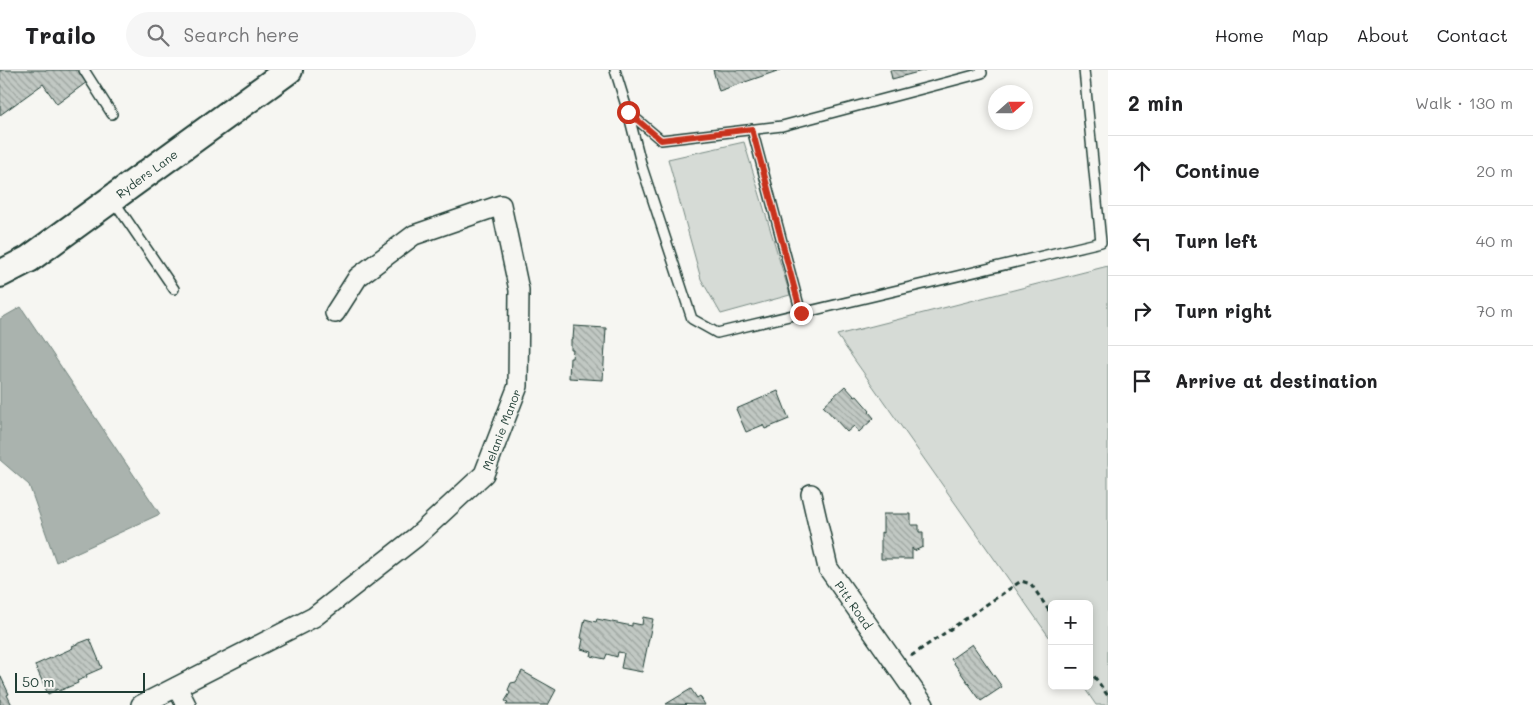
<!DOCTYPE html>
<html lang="en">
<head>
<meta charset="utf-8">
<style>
	body { margin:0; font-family:Mali,sans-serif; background:#f6f6f6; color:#202124 }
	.controls { position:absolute; right:15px; bottom:15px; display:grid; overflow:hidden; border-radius:8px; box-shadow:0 2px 8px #0003 }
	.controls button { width:45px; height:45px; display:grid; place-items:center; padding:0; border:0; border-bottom:1px solid #e0e0e0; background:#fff; color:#202124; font:25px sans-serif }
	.compass { position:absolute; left:988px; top:15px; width:45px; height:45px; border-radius:50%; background:#fff; box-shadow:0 2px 8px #0003; rotate:69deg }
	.scale { position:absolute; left:15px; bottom:12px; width:130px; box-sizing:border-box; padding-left:5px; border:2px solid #1f3d34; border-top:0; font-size:14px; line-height:18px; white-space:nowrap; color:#1f3d34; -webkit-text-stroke:4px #f6f6f2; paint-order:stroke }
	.stop { position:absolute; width:15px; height:15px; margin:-11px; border:4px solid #c8321e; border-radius:50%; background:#fff }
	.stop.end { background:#c8321e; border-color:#fff; box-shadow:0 1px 5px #0008 }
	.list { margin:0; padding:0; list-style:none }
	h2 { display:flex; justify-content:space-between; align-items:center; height:65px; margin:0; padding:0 20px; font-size:21px }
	h2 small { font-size:16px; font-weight:400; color:#757577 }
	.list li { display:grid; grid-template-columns:32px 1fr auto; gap:15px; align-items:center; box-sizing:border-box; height:70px; padding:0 20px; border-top:1px solid #e0e0e0 }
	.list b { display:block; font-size:19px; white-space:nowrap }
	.list em { font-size:16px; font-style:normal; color:#757577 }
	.icon { flex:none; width:28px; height:28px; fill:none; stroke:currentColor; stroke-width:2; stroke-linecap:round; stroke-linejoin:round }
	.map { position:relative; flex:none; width:1108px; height:635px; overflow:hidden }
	header { display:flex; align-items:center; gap:30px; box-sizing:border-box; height:70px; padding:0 25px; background:#fff; border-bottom:1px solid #e0e0e0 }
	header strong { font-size:24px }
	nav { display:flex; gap:28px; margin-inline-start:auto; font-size:18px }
	.search { width:350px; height:45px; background:#f6f6f6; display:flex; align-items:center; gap:12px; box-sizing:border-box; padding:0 18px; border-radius:28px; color:#757577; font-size:19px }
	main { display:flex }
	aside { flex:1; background:#fff }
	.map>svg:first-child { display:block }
</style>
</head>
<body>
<header>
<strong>Trailo</strong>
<div class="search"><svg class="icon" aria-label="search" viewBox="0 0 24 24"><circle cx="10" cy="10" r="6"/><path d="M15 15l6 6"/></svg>Search here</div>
<nav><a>Home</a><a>Map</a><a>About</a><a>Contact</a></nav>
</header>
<main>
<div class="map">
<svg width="1108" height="635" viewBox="0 0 1108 635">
	<defs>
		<pattern id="building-back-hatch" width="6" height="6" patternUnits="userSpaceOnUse" patternTransform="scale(1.25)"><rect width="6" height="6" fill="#c1c8c3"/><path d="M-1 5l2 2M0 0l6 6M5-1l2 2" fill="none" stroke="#9ca49f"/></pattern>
	</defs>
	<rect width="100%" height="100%" fill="#f6f6f2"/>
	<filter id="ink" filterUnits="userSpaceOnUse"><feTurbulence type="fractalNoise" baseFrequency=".02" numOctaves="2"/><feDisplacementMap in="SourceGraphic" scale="10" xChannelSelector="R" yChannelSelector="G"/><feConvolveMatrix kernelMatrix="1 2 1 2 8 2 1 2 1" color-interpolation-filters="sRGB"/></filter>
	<g filter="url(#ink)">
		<path fill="#d6dbd6" stroke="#7a8c85" d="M744 72 790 225 721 244 701 209 668 89Z
			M1108 196V635H1096L1083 616H1089V534H1052V571L837 265Z"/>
		<path fill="#aab3ae" stroke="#72847d" d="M21 237 160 444 56 492 29 415 0 390V249Z"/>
		<path fill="url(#building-back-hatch)" stroke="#1f3d34" d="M0 0H78L87 12 57 34 43 14 0 45Z
			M713 0H780L719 21Z
			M890 0H926L892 9Z
			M574 256 606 258 603 310 569 308 570 288H572L573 280H571V269H573Z
			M845 316 855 327 857 326 870 341 869 342 874 348 859 362 854 356 847 362 823 336Z
			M778 321 789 349 765 359 763 355 746 362 736 339Z
			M883 444H911V455H919V462H923V477L914 481 912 478V489H881V462L883 463Z
			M643 547 653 549 642 602 621 598 624 583 618 582 617 587 607 584 605 589 591 586 592 582 581 579 583 569 581 568 585 549 596 552 597 549 632 556V553L642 555Z
			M90 569 102 598 86 605 87 607 77 611 78 613 59 621 58 619 48 624 35 595 73 578 72 576Z
			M972 574 1002 617 981 631 951 589Z
			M522 601 556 620 548 635H506L508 632 505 631 510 623 508 620 511 613 516 612Z
			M0 605 9 624 7 625 12 635H0Z
			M691 619 697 628 700 626 705 635 666 634Z"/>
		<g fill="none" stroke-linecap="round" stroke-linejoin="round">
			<defs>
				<path id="lane" d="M84 0 112 44
					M615 0 628 42 642 97 692 249 717 263 1101 172 1084 0
					M628 42 661 70 782 56 982 3 981 0
					M752 59 801 243
					M114 131 174 219"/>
				<g id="street">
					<path id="s1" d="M811 424 828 498 924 635"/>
					<path d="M177 617 186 635"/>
					<path id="s2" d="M141 635 314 547 416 467 484 404 518 316 519 220 501 135 414 165 358 207 335 243"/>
				</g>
				<g id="secondary">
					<path id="s3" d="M0 204 29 189 289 0"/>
				</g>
			</defs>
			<use href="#lane" stroke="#1f3d34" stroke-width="12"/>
			<use href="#street" stroke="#1f3d34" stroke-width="22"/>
			<use href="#secondary" stroke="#1f3d34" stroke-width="30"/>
			<path stroke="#1f3d34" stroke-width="3" stroke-dasharray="5 4" stroke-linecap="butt" d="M911 586 1021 511 1031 514 1052 545
				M1089 599 1108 626"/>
			<use href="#lane" stroke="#f6f6f2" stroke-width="9"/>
			<use href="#street" stroke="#f6f6f2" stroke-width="19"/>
			<use href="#secondary" stroke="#f6f6f2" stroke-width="26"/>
		</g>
	</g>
	<g fill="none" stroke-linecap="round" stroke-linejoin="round" filter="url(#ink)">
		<path stroke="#c8321e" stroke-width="6" d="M628 42 661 70 752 59 801 243"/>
	</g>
	<g text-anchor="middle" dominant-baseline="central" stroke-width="5" stroke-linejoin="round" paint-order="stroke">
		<g font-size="12" fill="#1f3d34" stroke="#f6f6f2">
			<text stroke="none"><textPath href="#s3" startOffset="178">Ryders Lane</textPath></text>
			<text stroke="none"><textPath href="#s2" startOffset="464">Melanie Manor</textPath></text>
			<text stroke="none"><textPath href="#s1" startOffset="121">Pitt Road</textPath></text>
		</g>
	</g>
</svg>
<div class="controls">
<button>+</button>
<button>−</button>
</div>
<svg class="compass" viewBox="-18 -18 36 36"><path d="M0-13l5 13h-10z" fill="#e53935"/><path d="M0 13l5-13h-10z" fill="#757577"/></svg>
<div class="scale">50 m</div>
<div class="stop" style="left:628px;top:42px"></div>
<div class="stop end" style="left:801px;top:243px"></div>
</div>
<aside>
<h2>2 min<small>Walk · 130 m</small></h2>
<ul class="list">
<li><svg class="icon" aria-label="ahead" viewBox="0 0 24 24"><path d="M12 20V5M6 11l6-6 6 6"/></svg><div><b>Continue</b></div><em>20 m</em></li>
<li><svg class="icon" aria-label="left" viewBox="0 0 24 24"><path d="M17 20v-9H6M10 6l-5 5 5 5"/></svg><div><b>Turn left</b></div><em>40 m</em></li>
<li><svg class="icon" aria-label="right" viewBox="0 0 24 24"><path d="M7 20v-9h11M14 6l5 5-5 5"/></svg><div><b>Turn right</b></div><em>70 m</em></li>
<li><svg class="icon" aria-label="arrive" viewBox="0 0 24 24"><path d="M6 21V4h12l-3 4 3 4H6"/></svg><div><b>Arrive at destination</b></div></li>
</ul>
</aside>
</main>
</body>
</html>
